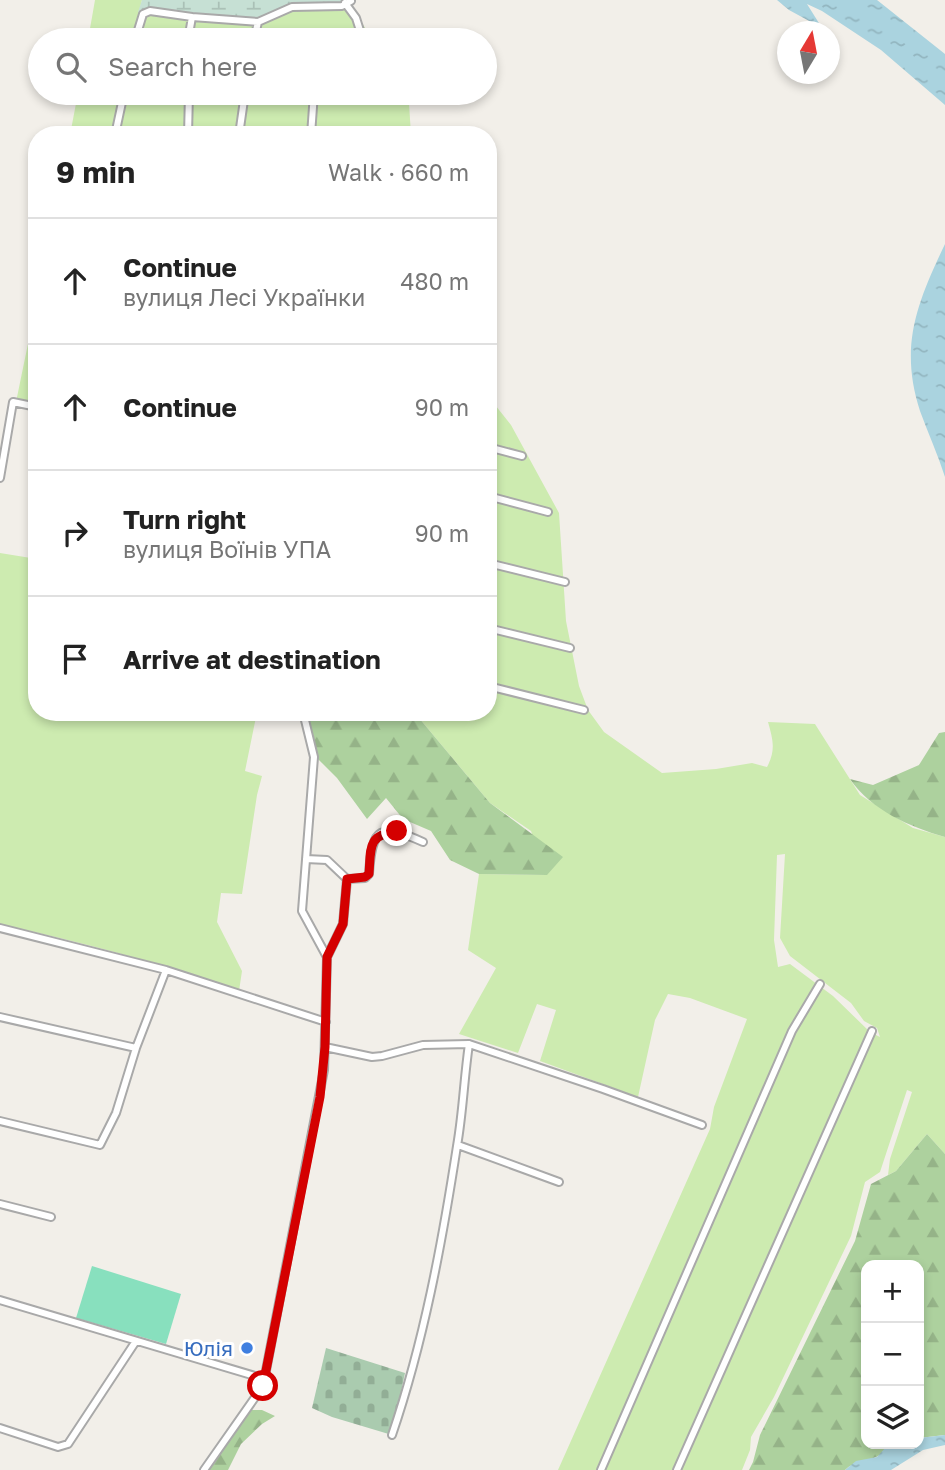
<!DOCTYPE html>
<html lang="en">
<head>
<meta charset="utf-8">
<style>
	body { margin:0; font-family:"Golos Text",sans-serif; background:#f2f2f2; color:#222 }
	.controls { position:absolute; right:21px; bottom:21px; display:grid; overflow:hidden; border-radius:14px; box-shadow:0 4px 10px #0003 }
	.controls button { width:63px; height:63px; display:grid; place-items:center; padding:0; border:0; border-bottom:2px solid #e0e0e0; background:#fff; color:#222; font:35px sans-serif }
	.compass { position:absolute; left:777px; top:21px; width:63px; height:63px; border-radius:50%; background:#fff; box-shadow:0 4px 10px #0003; rotate:10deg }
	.stop { position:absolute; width:21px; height:21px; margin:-16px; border:5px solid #d40000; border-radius:50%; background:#fff }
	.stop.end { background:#d40000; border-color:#fff; box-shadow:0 2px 7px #0008 }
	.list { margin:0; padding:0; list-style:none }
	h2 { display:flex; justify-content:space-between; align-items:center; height:91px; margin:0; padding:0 28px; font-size:30px }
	h2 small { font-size:23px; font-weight:400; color:#767676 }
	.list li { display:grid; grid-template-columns:46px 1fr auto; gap:21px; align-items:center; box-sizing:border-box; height:126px; padding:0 28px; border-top:2px solid #e0e0e0 }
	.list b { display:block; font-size:26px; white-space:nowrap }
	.list p { margin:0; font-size:23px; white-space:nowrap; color:#767676 }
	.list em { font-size:23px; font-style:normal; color:#767676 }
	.icon { flex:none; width:38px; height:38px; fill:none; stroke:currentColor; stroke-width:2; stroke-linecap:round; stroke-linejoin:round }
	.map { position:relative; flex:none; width:945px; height:1470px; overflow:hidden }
	.search { position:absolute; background:#fff; box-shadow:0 4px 10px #0003; left:28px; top:28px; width:469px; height:77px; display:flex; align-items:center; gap:18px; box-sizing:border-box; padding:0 24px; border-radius:38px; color:#767676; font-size:26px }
	.panel { position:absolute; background:#fff; box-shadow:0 4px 10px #0003; left:28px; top:126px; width:469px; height:595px; border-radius:28px }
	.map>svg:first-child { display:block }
</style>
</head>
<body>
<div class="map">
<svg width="945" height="1470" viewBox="0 0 945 1470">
	<defs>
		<pattern id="forest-firs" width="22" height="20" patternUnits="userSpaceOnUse" patternTransform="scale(1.75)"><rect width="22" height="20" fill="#add19e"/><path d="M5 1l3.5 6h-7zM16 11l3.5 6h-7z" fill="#95b388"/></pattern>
		<pattern id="wetland-marsh" width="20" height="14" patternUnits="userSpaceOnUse" patternTransform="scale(1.75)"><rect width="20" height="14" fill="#c6e0d4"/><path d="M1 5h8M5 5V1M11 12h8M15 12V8" fill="none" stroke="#aac0b6"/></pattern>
		<pattern id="cemetery-stones" width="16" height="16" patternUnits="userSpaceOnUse" patternTransform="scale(1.75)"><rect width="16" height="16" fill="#aacbaf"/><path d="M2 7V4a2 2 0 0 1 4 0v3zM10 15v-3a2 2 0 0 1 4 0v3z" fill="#92ae96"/></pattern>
		<pattern id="water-ripples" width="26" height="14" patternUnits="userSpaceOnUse" patternTransform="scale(1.75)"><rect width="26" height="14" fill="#aad3df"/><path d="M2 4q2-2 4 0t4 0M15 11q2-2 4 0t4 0" fill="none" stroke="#92b5bf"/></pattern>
	</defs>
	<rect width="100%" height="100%" fill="#f2efe9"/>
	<path fill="#cdebb0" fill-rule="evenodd" d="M95 0H142L139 12 255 19 293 3H349L373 40H88Z
		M78 93H403L409 103 411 135H70Z
		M37 300V407L16 402Z
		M488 396 511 425 559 513 566 621 579 686 588 710 604 732 662 773 716 769 752 763 767 767C776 750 773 740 768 722L815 724 860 795 913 828 945 837V1154L927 1134 896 1171 888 1175 890 1159 912 1092 907 1090 880 1172 865 1182 851 1236 774 1397 751 1437 750 1450 742 1470H558L710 1129 714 1107 747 1019 690 998 668 994 655 1020 638 1097 540 1061 556 1010 537 1004 518 1053 459 1034 496 968 468 950 479 874 546 875 531 831 490 803 414 712H488ZM785 854 780 938 790 956 851 1003 864 1021 877 1028 880 1037 870 1032 833 996 790 964 778 967 774 940 777 855Z
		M0 553 37 559V712H257L245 771 262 776 257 795 242 894 221 893 217 922 242 971 239 991C161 963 81 942 0 924Z"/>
	<path fill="url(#forest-firs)" d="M303 712H414L490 803 563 857 547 875 479 874 450 860 431 831 403 819 386 798 367 819 337 778 317 758Z
		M945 732V837C910 827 871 810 850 779L873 785 919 765 939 733Z
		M927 1134 945 1154V1435L919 1438V1265H866V1444H894C886 1447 883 1454 876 1457 865 1462 854 1461 845 1470H749L753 1462 760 1435 855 1241 871 1184 896 1171Z
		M250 1410H262L275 1416 262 1424 241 1444 228 1470H207Z"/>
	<path fill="url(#wetland-marsh)" d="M142 0H347L343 3H293L255 19 138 12Z"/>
	<path fill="url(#cemetery-stones)" d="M326 1348 405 1373 392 1435 332 1417 312 1408Z"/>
	<path fill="#88e0be" d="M92 1266 181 1294 166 1344 76 1318Z"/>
	<path fill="url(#water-ripples)" d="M777 0H877L945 54V105L881 50 822 11 807 4 822 28 789 10Z
		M945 244V477C938 455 928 433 920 411 899 346 917 303 945 244Z
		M945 1435V1445L923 1450 891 1470H845L856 1461 877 1457 887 1446 894 1444H919V1438Z"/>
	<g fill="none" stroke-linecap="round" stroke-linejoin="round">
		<defs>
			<path id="minor" d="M345 3 356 18 363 40
				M135 40 143 14 150 11 192 17 258 22
				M188 40 192 17
				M254 40 258 22 292 7 342 6 351 1
				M115 135 124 93
				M188 135 189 93
				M239 135 245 93
				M311 135 314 93
				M488 447 522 456
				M0 478 13 402 37 407
				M488 496 548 512
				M488 563 565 582
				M488 628 570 648
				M488 686 584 710
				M306 859 327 860 347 879 343 924 327 957
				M347 879 365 878 369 874C372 826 380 823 423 842
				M0 928 166 970 136 1048 116 1113 100 1145 0 1121
				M166 970 326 1022
				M0 1017 136 1048
				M469 1044 603 1089 702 1125
				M325 1047 372 1057 382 1056 423 1045 469 1044C464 1078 463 1112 457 1146 442 1243 424 1341 392 1435
				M458 1145 559 1182
				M0 1204 51 1217
				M0 1300 265 1379
				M0 1428 58 1447 68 1444 136 1341
				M204 1470 263 1386 324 1070 327 957 302 911 314 757 303 712
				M601 1470 792 1031 820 984
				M677 1470 872 1031"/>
		</defs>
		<use href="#minor" stroke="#a9a9a9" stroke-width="10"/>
		<use href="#minor" stroke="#fff" stroke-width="6"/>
	</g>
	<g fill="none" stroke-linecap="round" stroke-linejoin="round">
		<path stroke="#d40000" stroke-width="9" d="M263 1386 320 1097 325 1047 327 957 343 924 347 879 365 877 369 874C371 848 367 835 397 831"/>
	</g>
	<circle fill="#3f7fe0" stroke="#fff" stroke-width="2.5" cx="247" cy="1348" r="7"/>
	<g text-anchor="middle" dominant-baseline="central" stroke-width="6" stroke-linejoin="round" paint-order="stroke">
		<g font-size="21" fill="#366cbe" stroke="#fff" text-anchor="end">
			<text x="233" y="1348">Юлія</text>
		</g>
	</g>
</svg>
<div class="controls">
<button>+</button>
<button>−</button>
<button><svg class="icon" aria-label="layers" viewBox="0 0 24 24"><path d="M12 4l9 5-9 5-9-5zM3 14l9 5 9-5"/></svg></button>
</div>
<svg class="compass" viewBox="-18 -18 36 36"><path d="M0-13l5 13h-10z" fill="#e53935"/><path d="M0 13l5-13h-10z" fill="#767676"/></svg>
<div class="stop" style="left:263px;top:1386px"></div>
<div class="stop end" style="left:397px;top:831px"></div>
<div class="search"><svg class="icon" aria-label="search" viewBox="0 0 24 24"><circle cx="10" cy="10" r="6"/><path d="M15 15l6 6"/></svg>Search here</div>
<section class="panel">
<h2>9 min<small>Walk · 660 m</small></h2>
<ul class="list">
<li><svg class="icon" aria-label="ahead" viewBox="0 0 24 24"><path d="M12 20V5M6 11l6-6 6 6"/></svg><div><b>Continue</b><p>вулиця Лесі Українки</p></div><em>480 m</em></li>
<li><svg class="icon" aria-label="ahead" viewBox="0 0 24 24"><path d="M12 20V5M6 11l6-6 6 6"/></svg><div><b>Continue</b></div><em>90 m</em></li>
<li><svg class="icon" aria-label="right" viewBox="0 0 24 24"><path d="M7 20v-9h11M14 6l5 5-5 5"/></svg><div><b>Turn right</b><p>вулиця Воїнів УПА</p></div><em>90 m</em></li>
<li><svg class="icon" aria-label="arrive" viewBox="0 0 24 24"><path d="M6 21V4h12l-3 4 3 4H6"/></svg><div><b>Arrive at destination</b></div></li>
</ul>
</section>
</div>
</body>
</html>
